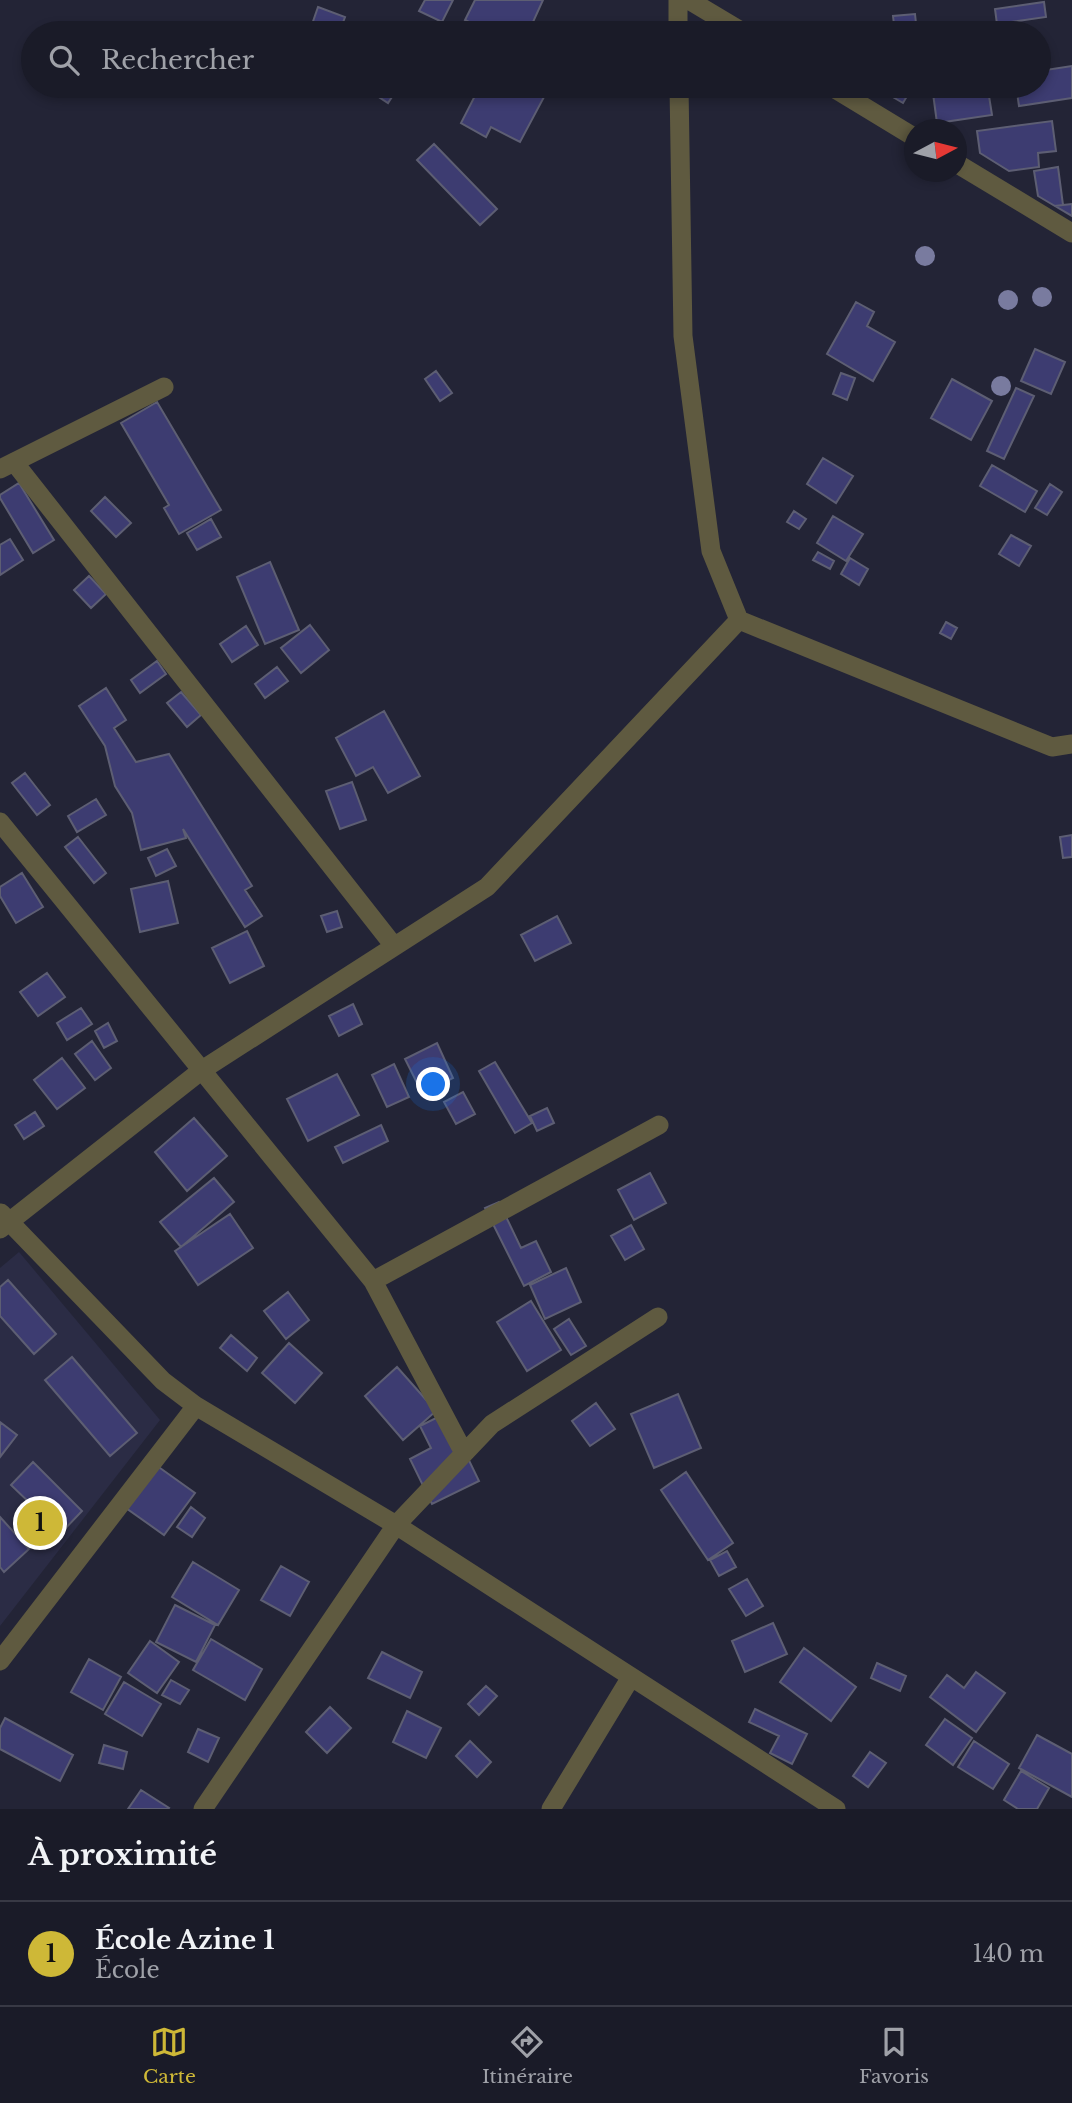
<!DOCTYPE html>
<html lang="fr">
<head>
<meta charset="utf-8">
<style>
	body { margin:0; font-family:"Libre Baskerville",serif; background:#272834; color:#f1f3f6 }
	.compass { position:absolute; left:904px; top:119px; width:63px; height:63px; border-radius:50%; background:#1a1b28; box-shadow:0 4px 10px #0003; rotate:83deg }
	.you { position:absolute; left:434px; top:1085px; width:24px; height:24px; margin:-18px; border:5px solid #fff; border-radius:50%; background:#1a73e8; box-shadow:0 0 0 10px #1a73e833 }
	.badge { display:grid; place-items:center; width:46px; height:46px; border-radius:50%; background:#ceb837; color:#111; font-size:23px; font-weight:700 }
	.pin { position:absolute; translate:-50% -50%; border:4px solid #fff; box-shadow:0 2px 7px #0006 }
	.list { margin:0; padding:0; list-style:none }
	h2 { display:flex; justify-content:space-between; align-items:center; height:91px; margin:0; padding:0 28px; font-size:30px }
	h2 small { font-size:23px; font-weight:400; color:#9fa1a8 }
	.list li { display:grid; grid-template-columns:46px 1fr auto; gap:21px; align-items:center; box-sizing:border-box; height:105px; padding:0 28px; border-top:2px solid #383945 }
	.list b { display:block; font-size:26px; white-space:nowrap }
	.list p { margin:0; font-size:23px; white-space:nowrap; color:#9fa1a8 }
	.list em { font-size:23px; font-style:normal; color:#9fa1a8 }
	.icon { flex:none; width:38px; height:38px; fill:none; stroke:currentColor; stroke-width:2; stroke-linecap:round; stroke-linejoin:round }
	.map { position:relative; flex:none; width:1072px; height:1809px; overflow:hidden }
	.search { position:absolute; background:#1a1b28; box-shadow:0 4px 10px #0003; left:21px; right:21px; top:21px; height:77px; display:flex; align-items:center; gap:18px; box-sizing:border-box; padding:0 24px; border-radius:38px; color:#9fa1a8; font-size:26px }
	.sheet { height:196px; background:#1a1b28 }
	nav { display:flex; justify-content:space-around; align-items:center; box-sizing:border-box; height:98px; border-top:2px solid #383945; background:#1a1b28; font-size:19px; color:#9fa1a8 }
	nav a { display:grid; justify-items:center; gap:4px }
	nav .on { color:#ceb837 }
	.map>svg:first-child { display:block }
</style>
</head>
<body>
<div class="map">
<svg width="1072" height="1809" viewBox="0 0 1072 1809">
	<rect width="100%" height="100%" fill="#232436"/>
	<path fill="#2b2c45" d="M19 1252 160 1420 0 1626V1268Z"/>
	<path fill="#3d3c71" stroke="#5d5e73" stroke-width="2" d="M425 0H453L442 22 419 11Z
		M475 0H543L528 33H484L486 30 465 20Z
		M1044 2 1046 17 997 24 995 9Z
		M318 7 345 17 339 33H309Z
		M915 14 917 33H895L893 16Z
		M1072 66V98L1019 106 1016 86H1039V71Z
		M362 86H399L388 103Z
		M480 86H523L544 97 520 142 491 127 486 137 461 123Z
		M874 86H913L903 103Z
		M932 86H1001L1002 94 989 96 992 115 937 123Z
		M1052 121 1056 151 1038 153 1039 167 1009 171 980 153 977 131Z
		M434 144 497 209 480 225 417 160Z
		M1058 167 1063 205 1055 206 1038 196 1034 171Z
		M1072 204V216L1055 206 1063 205Z
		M856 302 874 312 867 326 895 342 873 381 827 354Z
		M1035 349 1065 362 1051 394 1021 381Z
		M436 371 452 393 440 401 425 379Z
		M841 373 855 378 847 400 833 394Z
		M952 379 992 401 971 440 931 418Z
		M1016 388 1034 396 1004 459 987 451Z
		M157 402 221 510 179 534 164 508 169 505 121 423Z
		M823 458 853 476 836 503 807 484Z
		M992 465 1037 491 1025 512 980 486Z
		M19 483 54 540 33 553 0 498V495Z
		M1050 484 1062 492 1047 515 1035 508Z
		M105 497 131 523 116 537 91 511Z
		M794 511 806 519 799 529 787 522Z
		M833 516 863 534 846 561 817 543Z
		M211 519 221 537 197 550 187 533Z
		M1011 535 1031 546 1019 566 999 554Z
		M10 539 23 560 0 575V545Z
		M818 552 834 561 830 569 813 560Z
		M850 558 868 569 859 585 841 574Z
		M270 562 299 630 265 644 237 577Z
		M89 576 106 594 91 608 74 590Z
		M946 622 957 628 951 639 940 633Z
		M310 625 329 650 301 673 281 648Z
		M246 626 258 645 232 662 220 644Z
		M157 661 166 674 140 693 131 680Z
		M277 667 288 681 265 698 255 684Z
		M106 688 126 720 114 728 136 762 169 754 252 886 245 890 262 916 245 927 183 829 186 838 141 850 132 813 115 786 105 746 79 706Z
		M181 692 201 715 187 727 167 703Z
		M384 711 420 776 388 793 373 767 356 776 336 738Z
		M25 773 50 805 37 815 12 783Z
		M352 782 366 820 340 829 326 791Z
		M96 799 106 815 77 832 68 816Z
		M1072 835V857L1063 858 1060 837Z
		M78 837 106 873 94 883 65 847Z
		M167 849 176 866 156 876 148 858Z
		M22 873 43 907 16 923 0 896V887Z
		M168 881 178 923 140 932 131 889Z
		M337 911 342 927 327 932 321 916Z
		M557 916 571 943 535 961 521 935Z
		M247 931 264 966 230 983 212 948Z
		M47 973 65 997 38 1016 20 992Z
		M353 1004 362 1024 339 1036 329 1016Z
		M81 1008 92 1024 67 1040 57 1023Z
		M108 1023 117 1041 104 1048 95 1031Z
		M92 1041 111 1068 95 1080 75 1054Z
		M437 1043 453 1078 422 1093 405 1059Z
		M62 1058 85 1088 57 1109 34 1080Z
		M495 1062 532 1123 515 1133 479 1071Z
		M394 1064 409 1097 387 1107 372 1075Z
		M337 1074 359 1115 308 1141 287 1099Z
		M463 1092 475 1114 456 1124 444 1102Z
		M547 1108 554 1123 537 1131 530 1116Z
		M35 1112 44 1126 24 1139 15 1125Z
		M194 1118 227 1156 187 1191 155 1152Z
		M381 1125 388 1141 343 1163 335 1147Z
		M650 1173 666 1203 634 1220 618 1190Z
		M214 1178 234 1202 181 1247 160 1222Z
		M499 1202 521 1248 536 1241 551 1272 524 1286 485 1208Z
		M230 1214 253 1248 198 1285 175 1251Z
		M631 1225 644 1249 625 1260 611 1236Z
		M566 1268 581 1302 545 1319 530 1285Z
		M8 1280 56 1334 34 1354 0 1316V1287Z
		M288 1292 309 1320 286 1339 264 1311Z
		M531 1301 561 1350 527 1371 497 1322Z
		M569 1319 586 1346 571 1355 554 1329Z
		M231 1335 257 1358 247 1371 220 1348Z
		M289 1343 322 1373 295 1403 262 1373Z
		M72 1357 137 1433 110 1456 45 1380Z
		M397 1367 436 1411 403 1440 365 1396Z
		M678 1394 701 1448 654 1468 631 1414Z
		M596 1403 615 1429 590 1446 572 1421Z
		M446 1413 479 1481 432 1504 410 1459 431 1448 420 1426Z
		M0 1422 17 1435 0 1457Z
		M146 1458 195 1493 164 1535 116 1501Z
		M33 1462 82 1511 61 1533 11 1485Z
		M686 1472 733 1543 708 1560 661 1490Z
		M191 1507 205 1518 192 1537 177 1527Z
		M0 1517 29 1549 4 1572 0 1567Z
		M727 1551 736 1567 719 1576 710 1560Z
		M193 1562 239 1590 218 1625 172 1597Z
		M281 1566 309 1582 290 1616 261 1600Z
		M747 1579 763 1606 746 1616 729 1589Z
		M175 1605 215 1625 196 1662 156 1642Z
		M773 1623 787 1654 745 1672 732 1641Z
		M211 1639 262 1669 245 1700 193 1670Z
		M150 1641 179 1662 157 1693 128 1673Z
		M804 1648 856 1687 831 1721 780 1682Z
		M382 1652 422 1672 410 1698 368 1678Z
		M89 1659 121 1677 103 1710 71 1692Z
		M877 1663 906 1676 900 1691 871 1678Z
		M976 1672 1005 1693 976 1732 930 1697 947 1675 964 1688Z
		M171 1680 189 1690 180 1704 162 1695Z
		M124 1682 161 1704 142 1736 105 1714Z
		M486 1686 497 1696 479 1715 468 1704Z
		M330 1707 351 1728 327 1753 306 1732Z
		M755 1709 807 1734 792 1764 770 1753 779 1736 749 1722Z
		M407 1711 441 1728 426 1758 393 1742Z
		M5 1718 73 1755 60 1781 0 1749V1728Z
		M945 1719 972 1738 953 1765 926 1745Z
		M198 1729 219 1738 208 1762 188 1752Z
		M1037 1735 1072 1754V1797L1019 1768Z
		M470 1741 491 1762 477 1777 456 1756Z
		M974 1741 1009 1764 993 1789 958 1767Z
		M104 1745 127 1752 123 1769 99 1763Z
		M870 1752 886 1763 868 1787 853 1776Z
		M1021 1771 1049 1788 1037 1809H1018L1004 1800Z
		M141 1790 169 1808 168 1809H128Z"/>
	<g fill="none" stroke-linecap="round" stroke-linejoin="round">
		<path stroke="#5f5a40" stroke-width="19" d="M678 0V33
			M689 0 744 33
			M679 86 683 336 711 551 739 620
			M830 86 914 137
			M956 163 1072 233
			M14 462 394 946
			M0 469 164 387
			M0 822 373 1281 464 1453
			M1 1213 163 1381 196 1406 396 1525 836 1809
			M0 1229 202 1070 487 887 739 620 1052 747 1072 744
			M373 1281 659 1125
			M0 1661 196 1406
			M203 1809 396 1525 492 1424 658 1317
			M551 1809 631 1677"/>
	</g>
	<g fill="#797b9f">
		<circle cx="925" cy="256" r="10"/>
		<circle cx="1042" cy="297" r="10"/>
		<circle cx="1008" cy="300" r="10"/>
		<circle cx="1001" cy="386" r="10"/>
	</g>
</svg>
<svg class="compass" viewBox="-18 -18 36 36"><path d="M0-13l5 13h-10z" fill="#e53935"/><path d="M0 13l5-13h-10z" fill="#9fa1a8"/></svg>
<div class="you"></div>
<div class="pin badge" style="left:40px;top:1523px">1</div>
<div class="search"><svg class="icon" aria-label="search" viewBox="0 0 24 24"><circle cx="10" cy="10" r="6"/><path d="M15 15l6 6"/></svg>Rechercher</div>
</div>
<section class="sheet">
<h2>À proximité<small></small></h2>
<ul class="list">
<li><span class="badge">1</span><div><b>École Azine 1</b><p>École</p></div><em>140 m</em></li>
</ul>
</section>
<nav>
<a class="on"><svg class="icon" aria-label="map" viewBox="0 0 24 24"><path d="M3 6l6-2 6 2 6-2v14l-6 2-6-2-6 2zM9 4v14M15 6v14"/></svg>Carte</a>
<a><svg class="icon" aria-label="directions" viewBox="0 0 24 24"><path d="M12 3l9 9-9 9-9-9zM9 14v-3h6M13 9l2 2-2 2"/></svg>Itinéraire</a>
<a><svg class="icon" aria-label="saved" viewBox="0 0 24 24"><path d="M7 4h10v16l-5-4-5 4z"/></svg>Favoris</a>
</nav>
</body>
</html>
